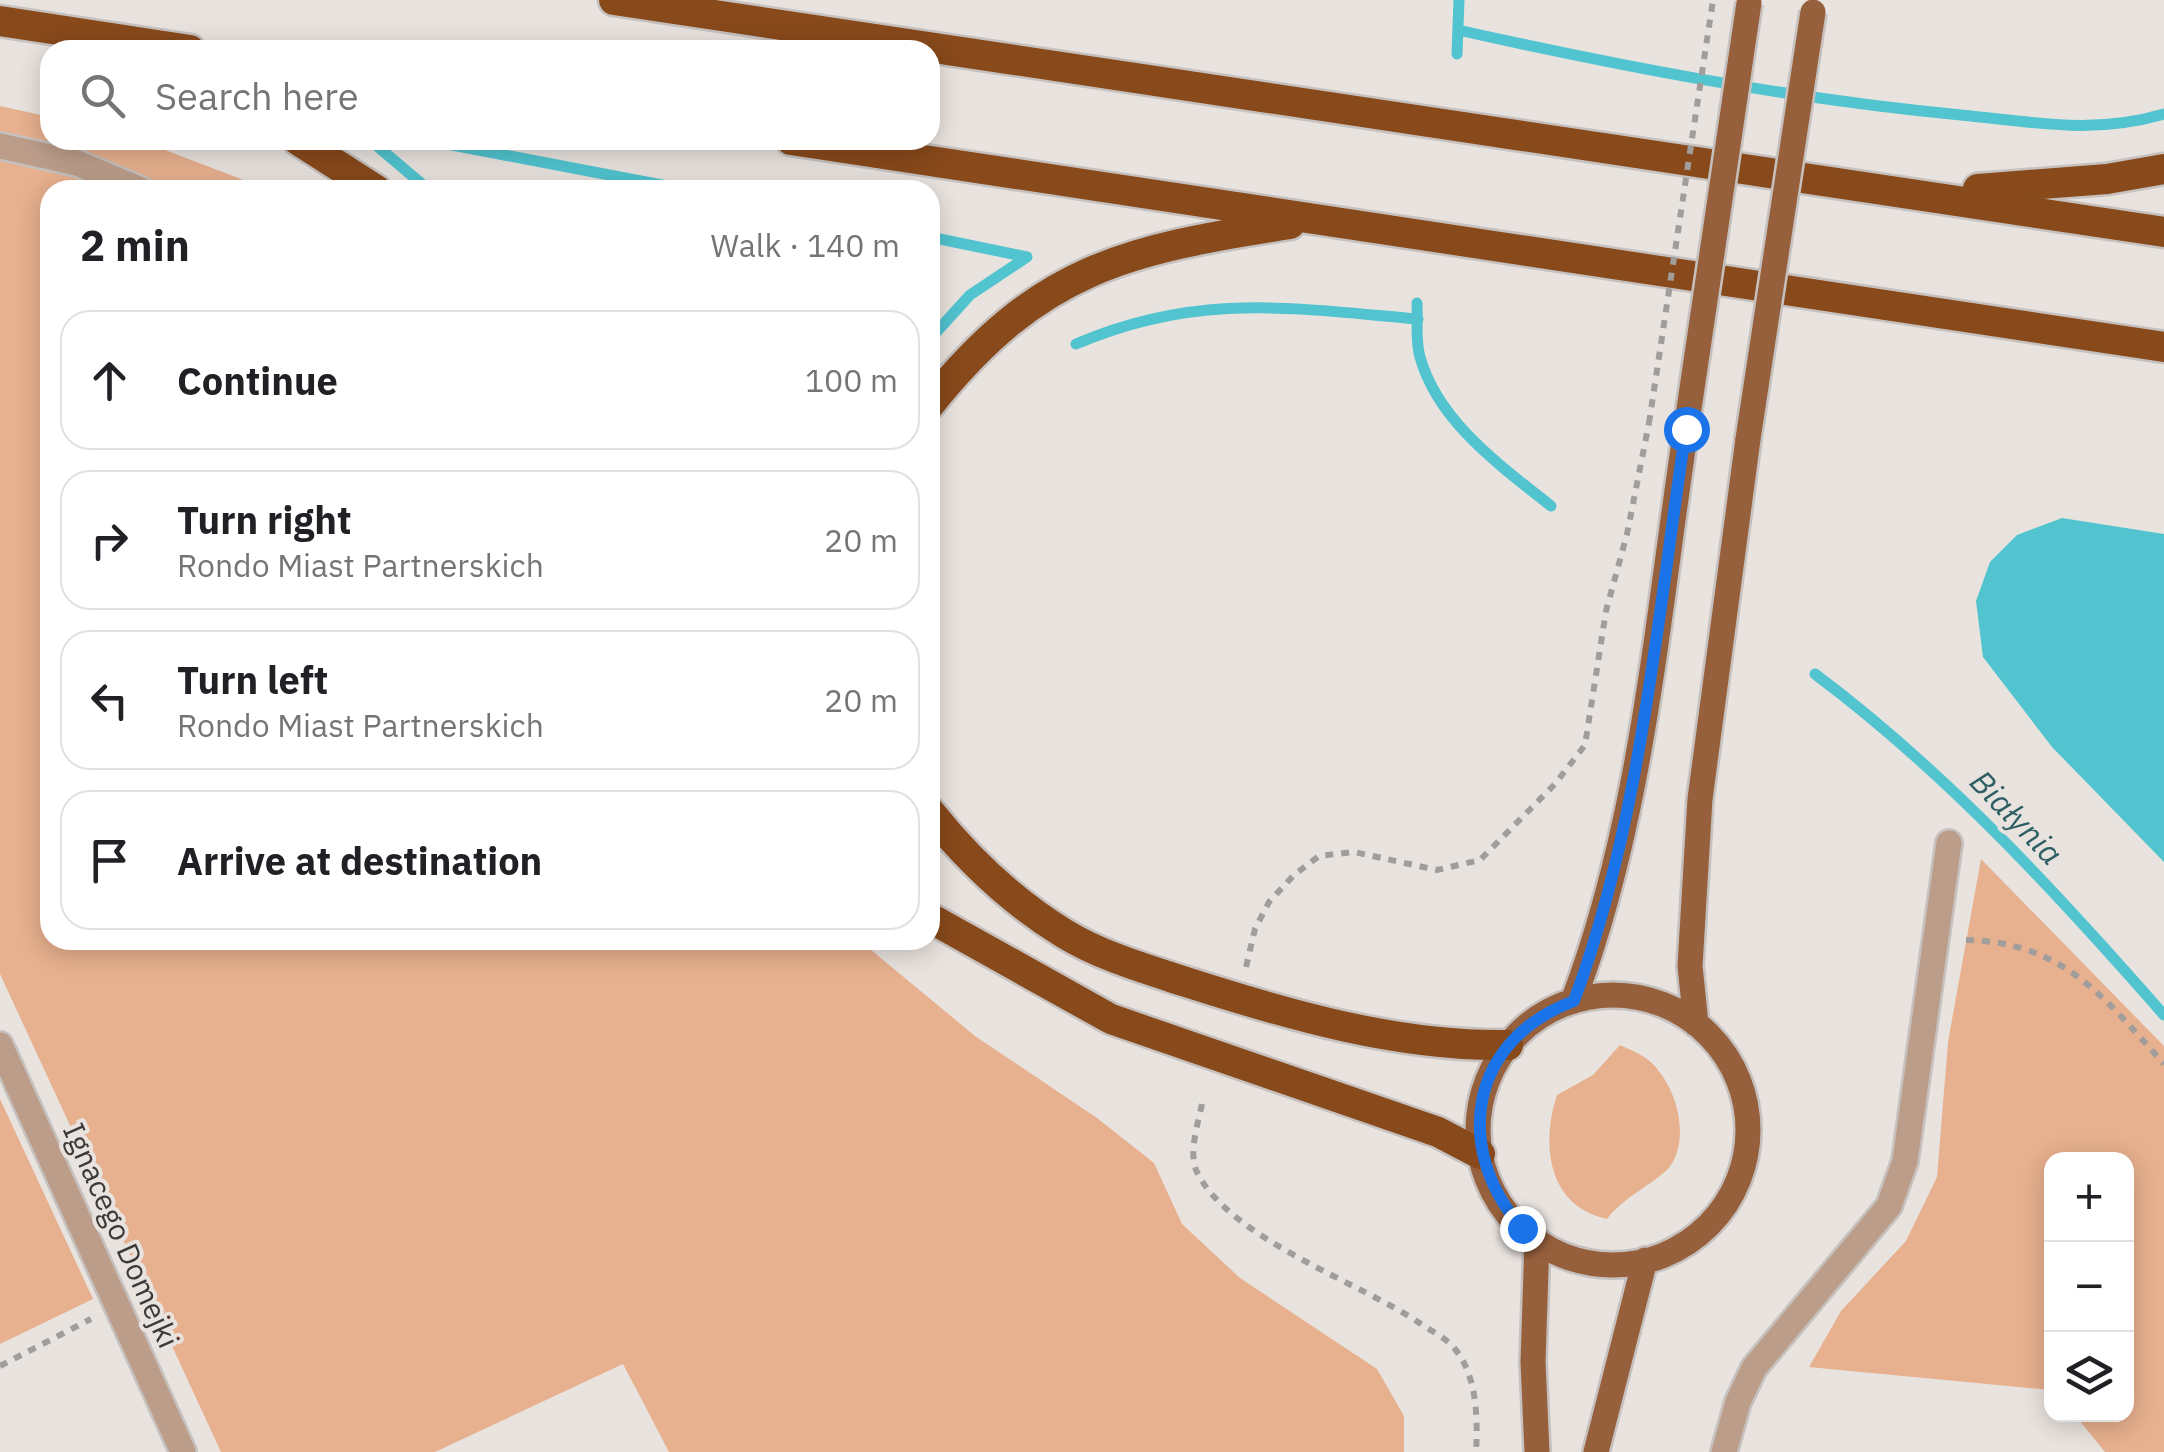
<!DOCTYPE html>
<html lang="en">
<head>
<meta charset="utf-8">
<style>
	body { margin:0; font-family:"IBM Plex Sans",sans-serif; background:#f2f2f2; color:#202124 }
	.controls { position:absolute; right:30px; bottom:30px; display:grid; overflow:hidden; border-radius:20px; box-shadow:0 5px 25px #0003 }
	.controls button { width:90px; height:90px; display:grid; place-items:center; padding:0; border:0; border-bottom:2px solid #e0e0e0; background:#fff; color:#202124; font:50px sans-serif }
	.stop { position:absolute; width:30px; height:30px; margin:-22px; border:8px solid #1a73e8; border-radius:50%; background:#fff }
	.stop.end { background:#1a73e8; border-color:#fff; box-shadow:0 2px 10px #0008 }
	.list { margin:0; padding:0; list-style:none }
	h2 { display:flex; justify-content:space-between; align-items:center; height:130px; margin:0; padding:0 40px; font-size:42px }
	h2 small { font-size:32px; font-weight:400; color:#757577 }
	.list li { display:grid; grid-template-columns:65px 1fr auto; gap:30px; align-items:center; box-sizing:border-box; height:140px; margin:0 20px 20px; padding:0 20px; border:2px solid #e0e0e0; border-radius:30px }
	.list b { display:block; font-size:38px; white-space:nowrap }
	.list p { margin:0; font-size:32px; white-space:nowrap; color:#757577 }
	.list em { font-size:32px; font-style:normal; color:#757577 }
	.icon { flex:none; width:55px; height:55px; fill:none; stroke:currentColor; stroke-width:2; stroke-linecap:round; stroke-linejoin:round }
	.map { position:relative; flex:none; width:2164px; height:1452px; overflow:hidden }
	.search { position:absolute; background:#fff; box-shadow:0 5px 25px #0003; left:40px; top:40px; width:900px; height:110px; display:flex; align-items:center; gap:25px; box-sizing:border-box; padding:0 35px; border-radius:30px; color:#757577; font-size:38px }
	.panel { position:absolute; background:#fff; box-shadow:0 5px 25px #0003; left:40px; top:180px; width:900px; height:770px; border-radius:30px }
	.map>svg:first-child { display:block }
</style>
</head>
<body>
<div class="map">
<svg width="2164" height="1452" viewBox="0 0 2164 1452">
	<rect width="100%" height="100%" fill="#e9e3df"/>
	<path fill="#e7b08e" d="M0 106 50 117V140H139L270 190H50V940H859L975 1036 1097 1118 1154 1163 1182 1224 1240 1278 1377 1369 1404 1416V1452H669L623 1364 435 1452H221L0 974Z
		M1981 859 2164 1046V1452H2105L2075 1415 2126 1414V1160H2052L2051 1390 1809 1367 1841 1311 1906 1241 1937 1177 1948 1042Z
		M1620 1045C1628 1049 1639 1053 1647 1059 1675 1081 1691 1134 1671 1165 1660 1181 1625 1195 1607 1219 1547 1206 1541 1144 1557 1095L1593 1075Z
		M0 1099 93 1299 0 1344Z"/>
	<path fill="#51c4cf" d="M2062 518 2164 534V862L2052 747 1983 657 1976 601 1990 562 2017 535Z"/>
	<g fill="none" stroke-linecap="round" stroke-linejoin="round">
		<path stroke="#51c4cf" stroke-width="11" d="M1458 30C1624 67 1791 99 1961 115 2034 122 2092 135 2164 114
			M1457 54 1459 0
			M370 140 429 190
			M426 140 688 190
			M930 237 1027 257
			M1417 303C1418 320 1415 341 1420 357 1438 422 1501 466 1551 506
			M930 339 970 295 1027 257
			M1076 344C1198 292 1290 308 1418 319
			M1815 674C1946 772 2056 892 2164 1015"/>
		<defs>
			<path id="minor" d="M0 146 77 163 141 190
				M0 1045 183 1452
				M1724 1452 1738 1402 1754 1368 1889 1206 1905 1161 1949 843"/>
			<path id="major" d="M1478 1130a135 135 0 1 1 270 0a135 135 0 1 1-270 0Z
				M1573 1001C1642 820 1657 619 1686 429
				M1696 1024 1690 966 1700 799 1748 439
				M1537 1240 1533 1362 1537 1452
				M1596 1452 1645 1260"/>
			<path id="highway" d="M614 0 2164 232
				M0 21 190 50
				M298 140 376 190
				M791 140 2164 347
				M1978 189 2107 179 2164 169
				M930 404C1039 268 1125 250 1290 224
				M930 812C969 861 1011 901 1065 934 1101 956 1146 969 1186 982 1289 1015 1399 1047 1508 1045
				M930 918 1111 1019 1438 1132 1480 1154"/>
		</defs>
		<use href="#minor" stroke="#c6c1be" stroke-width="30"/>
		<use href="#major" stroke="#c6c1be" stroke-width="30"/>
		<use href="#highway" stroke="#c6c1be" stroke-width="35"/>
		<path stroke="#a19d9a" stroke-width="6" stroke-dasharray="8 8" stroke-linecap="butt" d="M1966 940C2063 942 2104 997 2164 1064
			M1246 967 1255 929 1269 902 1294 875 1319 856 1354 852 1437 870 1480 860 1555 784 1585 745 1606 611 1627 534 1649 423
			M1202 1104C1198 1123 1188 1154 1197 1172 1229 1238 1358 1282 1418 1322 1429 1330 1447 1338 1455 1349 1477 1376 1478 1418 1476 1452
			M0 1366 91 1319"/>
		<use href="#minor" stroke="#bc9d8a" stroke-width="25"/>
		<use href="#major" stroke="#97603c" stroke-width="25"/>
		<use href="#highway" stroke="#88491b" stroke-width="30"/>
		<defs>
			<path id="major-bridge" d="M1686 429 1749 3
				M1748 439 1813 12"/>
		</defs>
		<use href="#major-bridge" stroke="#c6c1be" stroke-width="30" stroke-linecap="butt"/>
		<path stroke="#a19d9a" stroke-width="6" stroke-dasharray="8 8" stroke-linecap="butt" d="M1649 423 1713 0"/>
		<use href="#major-bridge" stroke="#97603c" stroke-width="25"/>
	</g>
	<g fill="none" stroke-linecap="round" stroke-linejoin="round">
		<path stroke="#1a73e8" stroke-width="12" d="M1522 1228C1452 1148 1469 1040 1574 1001 1641 820 1657 619 1686 429"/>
	</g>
	<g text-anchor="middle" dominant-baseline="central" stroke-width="8" stroke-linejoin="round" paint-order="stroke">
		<g font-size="30" fill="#3c3938" stroke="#e9e3df">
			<text transform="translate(122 1235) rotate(66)">Ignacego Domejki</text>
		</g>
		<g font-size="32" font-style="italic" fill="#2e5f64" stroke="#e9e3df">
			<text transform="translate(2017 817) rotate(46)">Białynia</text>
		</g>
	</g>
</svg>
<div class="controls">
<button>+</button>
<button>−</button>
<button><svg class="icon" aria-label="layers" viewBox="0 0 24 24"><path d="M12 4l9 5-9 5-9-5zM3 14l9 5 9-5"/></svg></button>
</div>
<div class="stop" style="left:1686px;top:429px"></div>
<div class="stop end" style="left:1522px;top:1228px"></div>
<div class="search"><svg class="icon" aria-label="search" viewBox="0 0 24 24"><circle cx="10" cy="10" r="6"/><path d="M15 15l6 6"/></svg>Search here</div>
<section class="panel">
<h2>2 min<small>Walk · 140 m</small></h2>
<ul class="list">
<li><svg class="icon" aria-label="ahead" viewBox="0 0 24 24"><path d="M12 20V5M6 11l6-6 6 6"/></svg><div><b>Continue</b></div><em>100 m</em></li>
<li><svg class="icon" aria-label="right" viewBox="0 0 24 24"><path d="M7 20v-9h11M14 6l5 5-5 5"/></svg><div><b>Turn right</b><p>Rondo Miast Partnerskich</p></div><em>20 m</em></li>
<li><svg class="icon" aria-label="left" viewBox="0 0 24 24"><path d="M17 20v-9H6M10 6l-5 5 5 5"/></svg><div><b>Turn left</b><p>Rondo Miast Partnerskich</p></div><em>20 m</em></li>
<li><svg class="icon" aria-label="arrive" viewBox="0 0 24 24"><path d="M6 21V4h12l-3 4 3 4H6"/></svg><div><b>Arrive at destination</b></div></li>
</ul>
</section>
</div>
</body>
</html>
